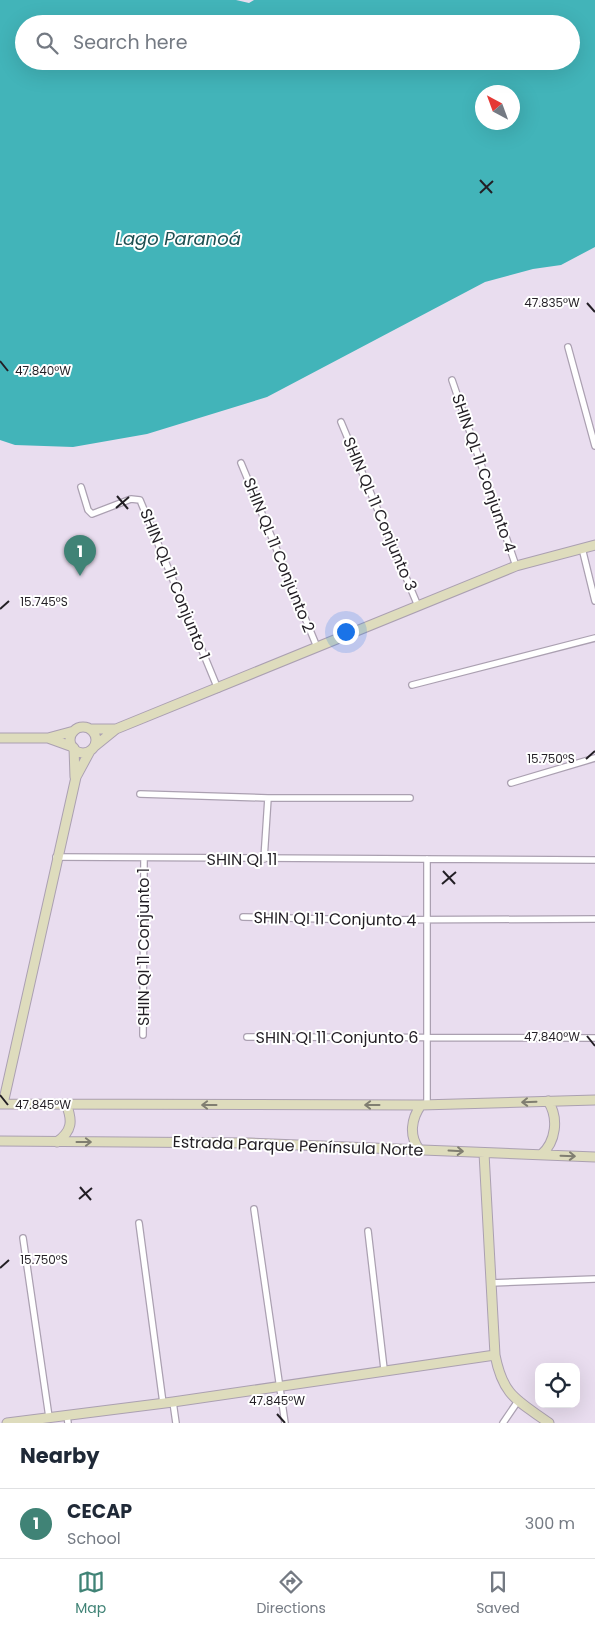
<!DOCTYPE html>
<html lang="en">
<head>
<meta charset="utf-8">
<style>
	body { margin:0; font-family:Poppins,sans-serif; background:#f6f6f7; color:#1f2937 }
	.controls { position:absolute; right:15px; bottom:15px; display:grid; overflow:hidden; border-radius:10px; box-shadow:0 5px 20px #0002 }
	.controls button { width:45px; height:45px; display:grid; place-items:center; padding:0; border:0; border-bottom:1px solid #e0e1e3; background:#fff; color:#1f2937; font:25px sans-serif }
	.compass { position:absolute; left:475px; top:85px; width:45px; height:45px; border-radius:50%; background:#fff; box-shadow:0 5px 20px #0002; rotate:319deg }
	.you { position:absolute; left:345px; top:631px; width:18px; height:18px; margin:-12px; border:4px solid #fff; border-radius:50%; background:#1a73e8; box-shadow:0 0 0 8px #1a73e833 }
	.badge { display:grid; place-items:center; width:32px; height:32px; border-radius:50%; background:#408376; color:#fff; font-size:16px; font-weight:700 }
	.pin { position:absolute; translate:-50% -41px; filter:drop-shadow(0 1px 2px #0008) }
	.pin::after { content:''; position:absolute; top:26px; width:18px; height:15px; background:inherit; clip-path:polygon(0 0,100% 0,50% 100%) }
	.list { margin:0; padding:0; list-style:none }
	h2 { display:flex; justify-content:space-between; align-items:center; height:65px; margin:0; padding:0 20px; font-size:21px }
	h2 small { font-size:16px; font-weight:400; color:#747a83 }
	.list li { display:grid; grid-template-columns:32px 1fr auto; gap:15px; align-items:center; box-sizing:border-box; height:70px; padding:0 20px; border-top:1px solid #e0e1e3 }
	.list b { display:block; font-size:19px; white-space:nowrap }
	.list p { margin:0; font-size:16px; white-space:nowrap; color:#747a83 }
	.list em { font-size:16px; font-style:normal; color:#747a83 }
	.icon { flex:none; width:28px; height:28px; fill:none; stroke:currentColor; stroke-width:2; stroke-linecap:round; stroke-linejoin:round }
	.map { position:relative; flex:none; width:595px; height:1423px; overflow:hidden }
	.search { position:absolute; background:#fff; box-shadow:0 5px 20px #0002; left:15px; right:15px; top:15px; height:55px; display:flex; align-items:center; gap:12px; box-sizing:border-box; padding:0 18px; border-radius:28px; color:#747a83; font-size:19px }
	.sheet { height:135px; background:#fff }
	nav { display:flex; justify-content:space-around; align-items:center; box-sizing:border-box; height:70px; border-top:1px solid #e0e1e3; background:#fff; font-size:14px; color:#747a83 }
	nav a { display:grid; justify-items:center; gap:2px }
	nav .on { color:#408376 }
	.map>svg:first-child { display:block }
</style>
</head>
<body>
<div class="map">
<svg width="595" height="1423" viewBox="0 0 595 1423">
	<rect width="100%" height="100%" fill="#e9ddef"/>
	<path fill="#42b4b9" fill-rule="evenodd" d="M0 0H236L249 3 254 0H595V247L561 265 533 269 485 282 267 397 147 434 73 447 15 445 0 440ZM24 24H571V61H24ZM482 92H512V122H482Z"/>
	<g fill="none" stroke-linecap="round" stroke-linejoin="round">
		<defs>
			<path id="street" d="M568 347 595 446
				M452 380 516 566
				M341 422 418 606
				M241 463 317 647
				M81 487 88 510 92 514 131 499 140 500 218 689
				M582 548 595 601
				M412 685 595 638
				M511 783 595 758
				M140 794 268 798H410
				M56 857 595 860
				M264 859 268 798
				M243 917 366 920 595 919
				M143 1035 144 859
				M247 1037 595 1038
				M427 1105V859
				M254 1209 285 1423
				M139 1223 163 1403
				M368 1231 384 1369
				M23 1238 49 1417
				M491 1283 595 1279
				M173 1402 176 1423
				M67 1415 68 1423
				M503 1423 518 1401"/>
			<path id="secondary" d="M70 740a13 13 0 1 1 26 0a13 13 0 1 1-26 0Z
				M90 729H116
				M0 738H48L74 731
				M48 738 73 747
				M95 746 116 729 516 566 595 545
				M74 748 75 777
				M0 1104 421 1105 595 1100
				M3 1104 76 777 90 751
				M0 1141 250 1143 595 1157
				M57 1142C72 1131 73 1121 66 1104
				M419 1149C409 1136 411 1119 421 1105
				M484 1153 495 1355C503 1396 517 1400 549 1423
				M541 1155C556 1142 559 1118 548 1101
				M7 1423 173 1402 495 1355"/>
		</defs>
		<use href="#street" stroke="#aba0b1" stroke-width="8"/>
		<use href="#secondary" stroke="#aba0b1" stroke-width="11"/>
		<use href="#street" stroke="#fff" stroke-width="5.5"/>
		<use href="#secondary" stroke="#dedcbd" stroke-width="9"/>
	</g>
	<defs><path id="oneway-shaft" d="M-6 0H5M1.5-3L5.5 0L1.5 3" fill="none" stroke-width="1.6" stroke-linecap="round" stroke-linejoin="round" transform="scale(1.25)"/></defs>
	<g stroke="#807e71">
		<use href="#oneway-shaft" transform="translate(529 1102) rotate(178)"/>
		<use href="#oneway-shaft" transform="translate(209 1105) rotate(-180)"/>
		<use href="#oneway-shaft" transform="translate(372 1105) rotate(-180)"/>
		<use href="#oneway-shaft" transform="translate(84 1142)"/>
		<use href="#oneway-shaft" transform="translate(456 1151) rotate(3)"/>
		<use href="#oneway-shaft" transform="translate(568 1156) rotate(2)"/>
	</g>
	<path fill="none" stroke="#231f25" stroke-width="2" d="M480 180 492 193M480 193 493 181M587 303 595 312M0 361 8 371M117 496 128 509M116 508 129 497M0 609 9 601M586 759 595 751M443 871 455 884M442 884 456 872M587 1036 595 1046M0 1095 8 1105M80 1187 91 1200M79 1199 92 1188M0 1268 9 1260M277 1414 285 1423"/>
	<g text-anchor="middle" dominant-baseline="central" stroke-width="4" stroke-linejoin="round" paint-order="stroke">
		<g font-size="16" fill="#231f25" stroke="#fff">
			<text transform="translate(484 473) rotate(71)">SHIN QL 11 Conjunto 4</text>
			<text transform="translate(380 514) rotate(67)">SHIN QL 11 Conjunto 3</text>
			<text transform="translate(279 555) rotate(68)">SHIN QL 11 Conjunto 2</text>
			<text transform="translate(175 584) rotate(68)">SHIN QL 11 Conjunto 1</text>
			<text x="242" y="859">SHIN QI 11</text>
			<text transform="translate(335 919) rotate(1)">SHIN QI 11 Conjunto 4</text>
			<text transform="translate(143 947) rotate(-90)">SHIN QI 11 Conjunto 1</text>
			<text x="337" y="1037">SHIN QI 11 Conjunto 6</text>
			<text transform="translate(298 1146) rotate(2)">Estrada Parque Península Norte</text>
		</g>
		<g font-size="18" font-style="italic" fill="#1f5052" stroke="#fff">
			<text x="178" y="238">Lago Paranoá</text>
		</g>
	</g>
	<g font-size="12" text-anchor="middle" fill="#231f25" stroke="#fff" stroke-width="4" stroke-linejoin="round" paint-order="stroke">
		<text x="552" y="307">47.835°W</text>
		<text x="43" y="375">47.840°W</text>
		<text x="44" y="606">15.745°S</text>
		<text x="551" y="763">15.750°S</text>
		<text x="552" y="1041">47.840°W</text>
		<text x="43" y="1109">47.845°W</text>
		<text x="44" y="1264">15.750°S</text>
		<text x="277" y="1405">47.845°W</text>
	</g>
</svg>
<div class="controls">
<button><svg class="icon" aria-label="locate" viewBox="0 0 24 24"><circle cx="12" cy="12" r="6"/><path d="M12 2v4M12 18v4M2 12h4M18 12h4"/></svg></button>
</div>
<svg class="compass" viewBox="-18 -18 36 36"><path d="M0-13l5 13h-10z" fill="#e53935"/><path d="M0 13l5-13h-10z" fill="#747a83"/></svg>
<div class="you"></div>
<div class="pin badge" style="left:80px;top:576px">1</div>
<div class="search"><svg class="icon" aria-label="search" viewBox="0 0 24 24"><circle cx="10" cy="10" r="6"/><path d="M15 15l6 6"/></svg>Search here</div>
</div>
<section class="sheet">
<h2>Nearby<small></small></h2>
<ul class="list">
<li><span class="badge">1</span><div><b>CECAP</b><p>School</p></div><em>300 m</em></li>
</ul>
</section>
<nav>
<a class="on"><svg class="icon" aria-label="map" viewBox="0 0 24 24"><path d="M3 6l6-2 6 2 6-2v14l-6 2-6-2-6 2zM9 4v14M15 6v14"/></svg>Map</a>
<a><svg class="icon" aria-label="directions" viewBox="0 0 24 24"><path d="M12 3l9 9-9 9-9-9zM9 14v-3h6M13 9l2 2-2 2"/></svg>Directions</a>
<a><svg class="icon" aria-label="saved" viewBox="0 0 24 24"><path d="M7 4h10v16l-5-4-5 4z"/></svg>Saved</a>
</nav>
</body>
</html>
